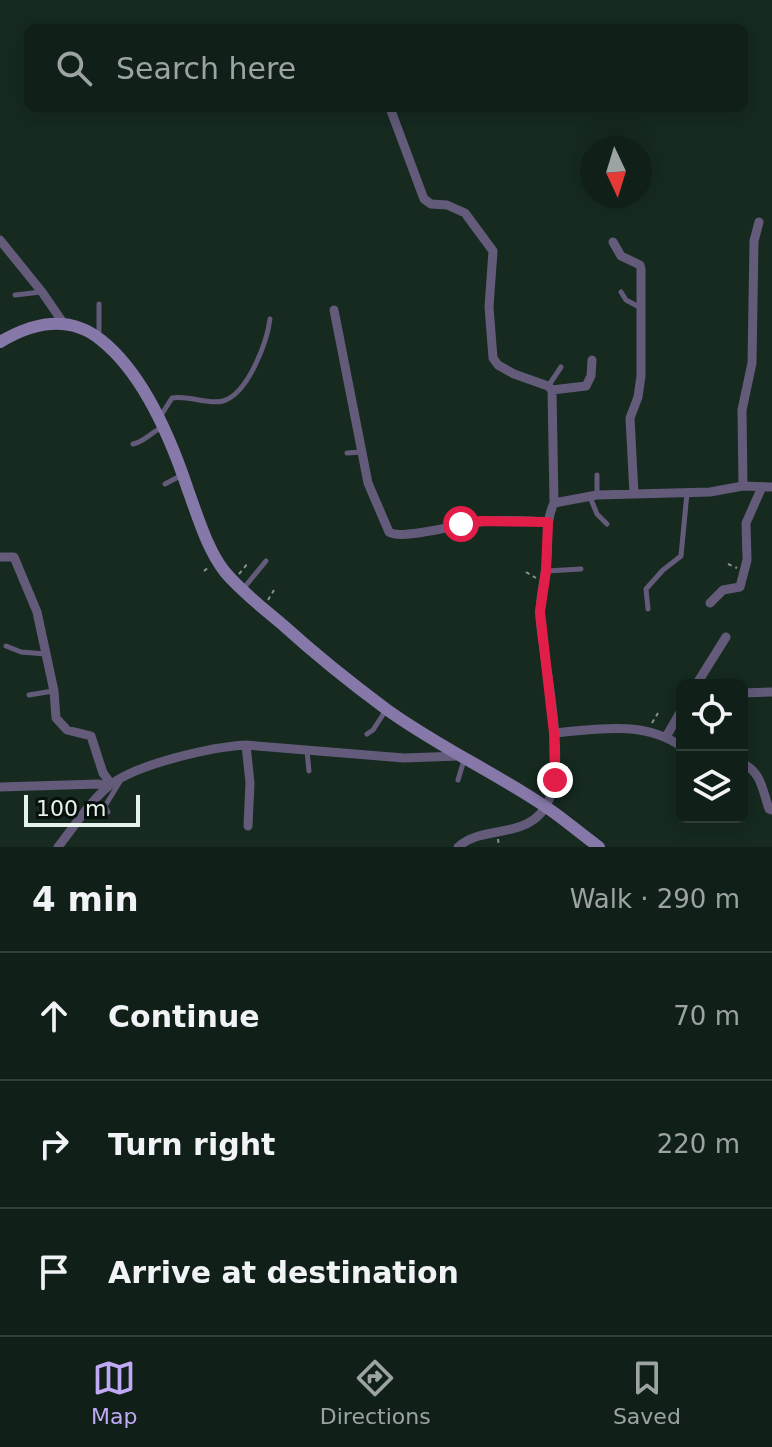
<!DOCTYPE html>
<html lang="en">
<head>
<meta charset="utf-8">
<style>
	body { margin:0; font-family:"DejaVu Sans",sans-serif; background:#192821; color:#f1f3f6 }
	.controls { position:absolute; right:24px; bottom:24px; display:grid; overflow:hidden; border-radius:12px; box-shadow:0 4px 20px #0003 }
	.controls button { width:72px; height:72px; display:grid; place-items:center; padding:0; border:0; border-bottom:2px solid #303e37; background:#102018; color:#f1f3f6; font:40px sans-serif }
	.compass { position:absolute; left:580px; top:136px; width:72px; height:72px; border-radius:50%; background:#102018; box-shadow:0 4px 20px #0003; rotate:176deg }
	.scale { position:absolute; left:24px; bottom:20px; width:116px; box-sizing:border-box; padding-left:8px; border:4px solid #e6f2ec; border-top:0; font-size:22px; line-height:28px; white-space:nowrap; color:#e6f2ec; -webkit-text-stroke:6px #08100c; paint-order:stroke }
	.stop { position:absolute; width:24px; height:24px; margin:-18px; border:6px solid #e11d48; border-radius:50%; background:#fff }
	.stop.end { background:#e11d48; border-color:#fff; box-shadow:0 2px 8px #0008 }
	.list { margin:0; padding:0; list-style:none }
	h2 { display:flex; justify-content:space-between; align-items:center; height:104px; margin:0; padding:0 32px; font-size:34px }
	h2 small { font-size:26px; font-weight:400; color:#9ca3a2 }
	.list li { display:grid; grid-template-columns:52px 1fr auto; gap:24px; align-items:center; box-sizing:border-box; height:128px; padding:0 32px; border-top:2px solid #303e37 }
	.list b { display:block; font-size:30px; white-space:nowrap }
	.list em { font-size:26px; font-style:normal; color:#9ca3a2 }
	.icon { flex:none; width:44px; height:44px; fill:none; stroke:currentColor; stroke-width:2; stroke-linecap:round; stroke-linejoin:round }
	.map { position:relative; flex:none; width:772px; height:847px; overflow:hidden }
	.search { position:absolute; background:#102018; box-shadow:0 4px 20px #0003; left:24px; right:24px; top:24px; height:88px; display:flex; align-items:center; gap:20px; box-sizing:border-box; padding:0 28px; border-radius:12px; color:#9ca3a2; font-size:30px }
	.sheet { height:488px; background:#102018 }
	nav { display:flex; justify-content:space-around; align-items:center; box-sizing:border-box; height:112px; border-top:2px solid #303e37; background:#102018; font-size:22px; color:#9ca3a2 }
	nav a { display:grid; justify-items:center; gap:4px }
	nav .on { color:#bfa9f4 }
	.map>svg:first-child { display:block }
</style>
</head>
<body>
<div class="map">
<svg width="772" height="847" viewBox="0 0 772 847">
	<rect width="100%" height="100%" fill="#162a20"/>
	<g fill="none" stroke-linecap="round" stroke-linejoin="round">
		<path stroke="#84948c" stroke-width="2" stroke-dasharray="4 4" stroke-linecap="butt" d="M728 564 737 568
			M204 571 210 566
			M526 572 536 578
			M239 574 248 563
			M268 600 274 590
			M652 723 658 713
			M564 768 571 766
			M498 839 499 847"/>
		<path stroke="#635b79" stroke-width="5" d="M621 292 626 300 641 308
			M15 295 41 292
			M99 337V304
			M549 385 561 367
			M160 417 172 398C188 395 209 405 223 401 248 394 267 342 270 319
			M133 444C146 441 151 432 163 427
			M347 453 361 452
			M165 484 182 475
			M597 494V475
			M590 497 597 514 607 524
			M547 571 581 569
			M243 589 266 561
			M648 609 646 589 663 570 681 556 687 493
			M6 646 21 652 46 654
			M29 695 53 691
			M367 734 373 730 386 710
			M307 751 309 771
			M458 780 464 760
			M108 812 105 806 121 780"/>
		<path stroke="#635b79" stroke-width="9" d="M390 108 424 199 431 204 447 205 465 213 493 251 489 307 493 358 498 365 514 374 548 386 552 390 554 503
			M0 240 42 292 64 324
			M613 242 621 256 640 265 641 269V376L638 397 630 418 634 494
			M334 310 368 483 389 532C400 541 461 523 480 522 502 519 526 521 548 522
			M552 390 586 386 591 376 592 360
			M743 486 742 410 752 363 754 241 759 222
			M0 557H14L37 612 54 691 56 718 67 730 91 736 103 773 111 784
			M710 603 723 590 740 587 747 560 746 523 762 487
			M696 685 726 637
			M742 693 772 692
			M554 733C597 729 645 720 682 747
			M666 737 682 709
			M246 745 250 783 248 826
			M742 763C762 773 762 789 769 809L772 810
			M0 787 99 784 108 787
			M58 847C74 827 90 801 110 785 137 764 211 747 246 745L404 758 459 756
			M458 847C481 826 519 838 541 813 573 778 543 664 540 617 539 597 546 577 547 556 548 539 546 519 554 503L597 495 710 492 743 486 772 487"/>
		<path stroke="#8678a8" stroke-width="12" d="M0 342C32 323 69 314 101 340 144 374 171 439 188 490 198 517 207 549 225 572 242 592 263 608 283 625 316 655 351 683 386 709 437 746 494 772 546 807 564 819 581 834 599 847"/>
	</g>
	<g fill="none" stroke-linecap="round" stroke-linejoin="round">
		<path stroke="#e11d48" stroke-width="10" d="M461 524 481 521 548 522 546 571 540 612 554 733 555 780"/>
	</g>
</svg>
<div class="controls">
<button><svg class="icon" aria-label="locate" viewBox="0 0 24 24"><circle cx="12" cy="12" r="6"/><path d="M12 2v4M12 18v4M2 12h4M18 12h4"/></svg></button>
<button><svg class="icon" aria-label="layers" viewBox="0 0 24 24"><path d="M12 4l9 5-9 5-9-5zM3 14l9 5 9-5"/></svg></button>
</div>
<svg class="compass" viewBox="-18 -18 36 36"><path d="M0-13l5 13h-10z" fill="#e53935"/><path d="M0 13l5-13h-10z" fill="#9ca3a2"/></svg>
<div class="scale">100 m</div>
<div class="stop" style="left:461px;top:524px"></div>
<div class="stop end" style="left:555px;top:780px"></div>
<div class="search"><svg class="icon" aria-label="search" viewBox="0 0 24 24"><circle cx="10" cy="10" r="6"/><path d="M15 15l6 6"/></svg>Search here</div>
</div>
<section class="sheet">
<h2>4 min<small>Walk · 290 m</small></h2>
<ul class="list">
<li><svg class="icon" aria-label="ahead" viewBox="0 0 24 24"><path d="M12 20V5M6 11l6-6 6 6"/></svg><div><b>Continue</b></div><em>70 m</em></li>
<li><svg class="icon" aria-label="right" viewBox="0 0 24 24"><path d="M7 20v-9h11M14 6l5 5-5 5"/></svg><div><b>Turn right</b></div><em>220 m</em></li>
<li><svg class="icon" aria-label="arrive" viewBox="0 0 24 24"><path d="M6 21V4h12l-3 4 3 4H6"/></svg><div><b>Arrive at destination</b></div></li>
</ul>
</section>
<nav>
<a class="on"><svg class="icon" aria-label="map" viewBox="0 0 24 24"><path d="M3 6l6-2 6 2 6-2v14l-6 2-6-2-6 2zM9 4v14M15 6v14"/></svg>Map</a>
<a><svg class="icon" aria-label="directions" viewBox="0 0 24 24"><path d="M12 3l9 9-9 9-9-9zM9 14v-3h6M13 9l2 2-2 2"/></svg>Directions</a>
<a><svg class="icon" aria-label="saved" viewBox="0 0 24 24"><path d="M7 4h10v16l-5-4-5 4z"/></svg>Saved</a>
</nav>
</body>
</html>
